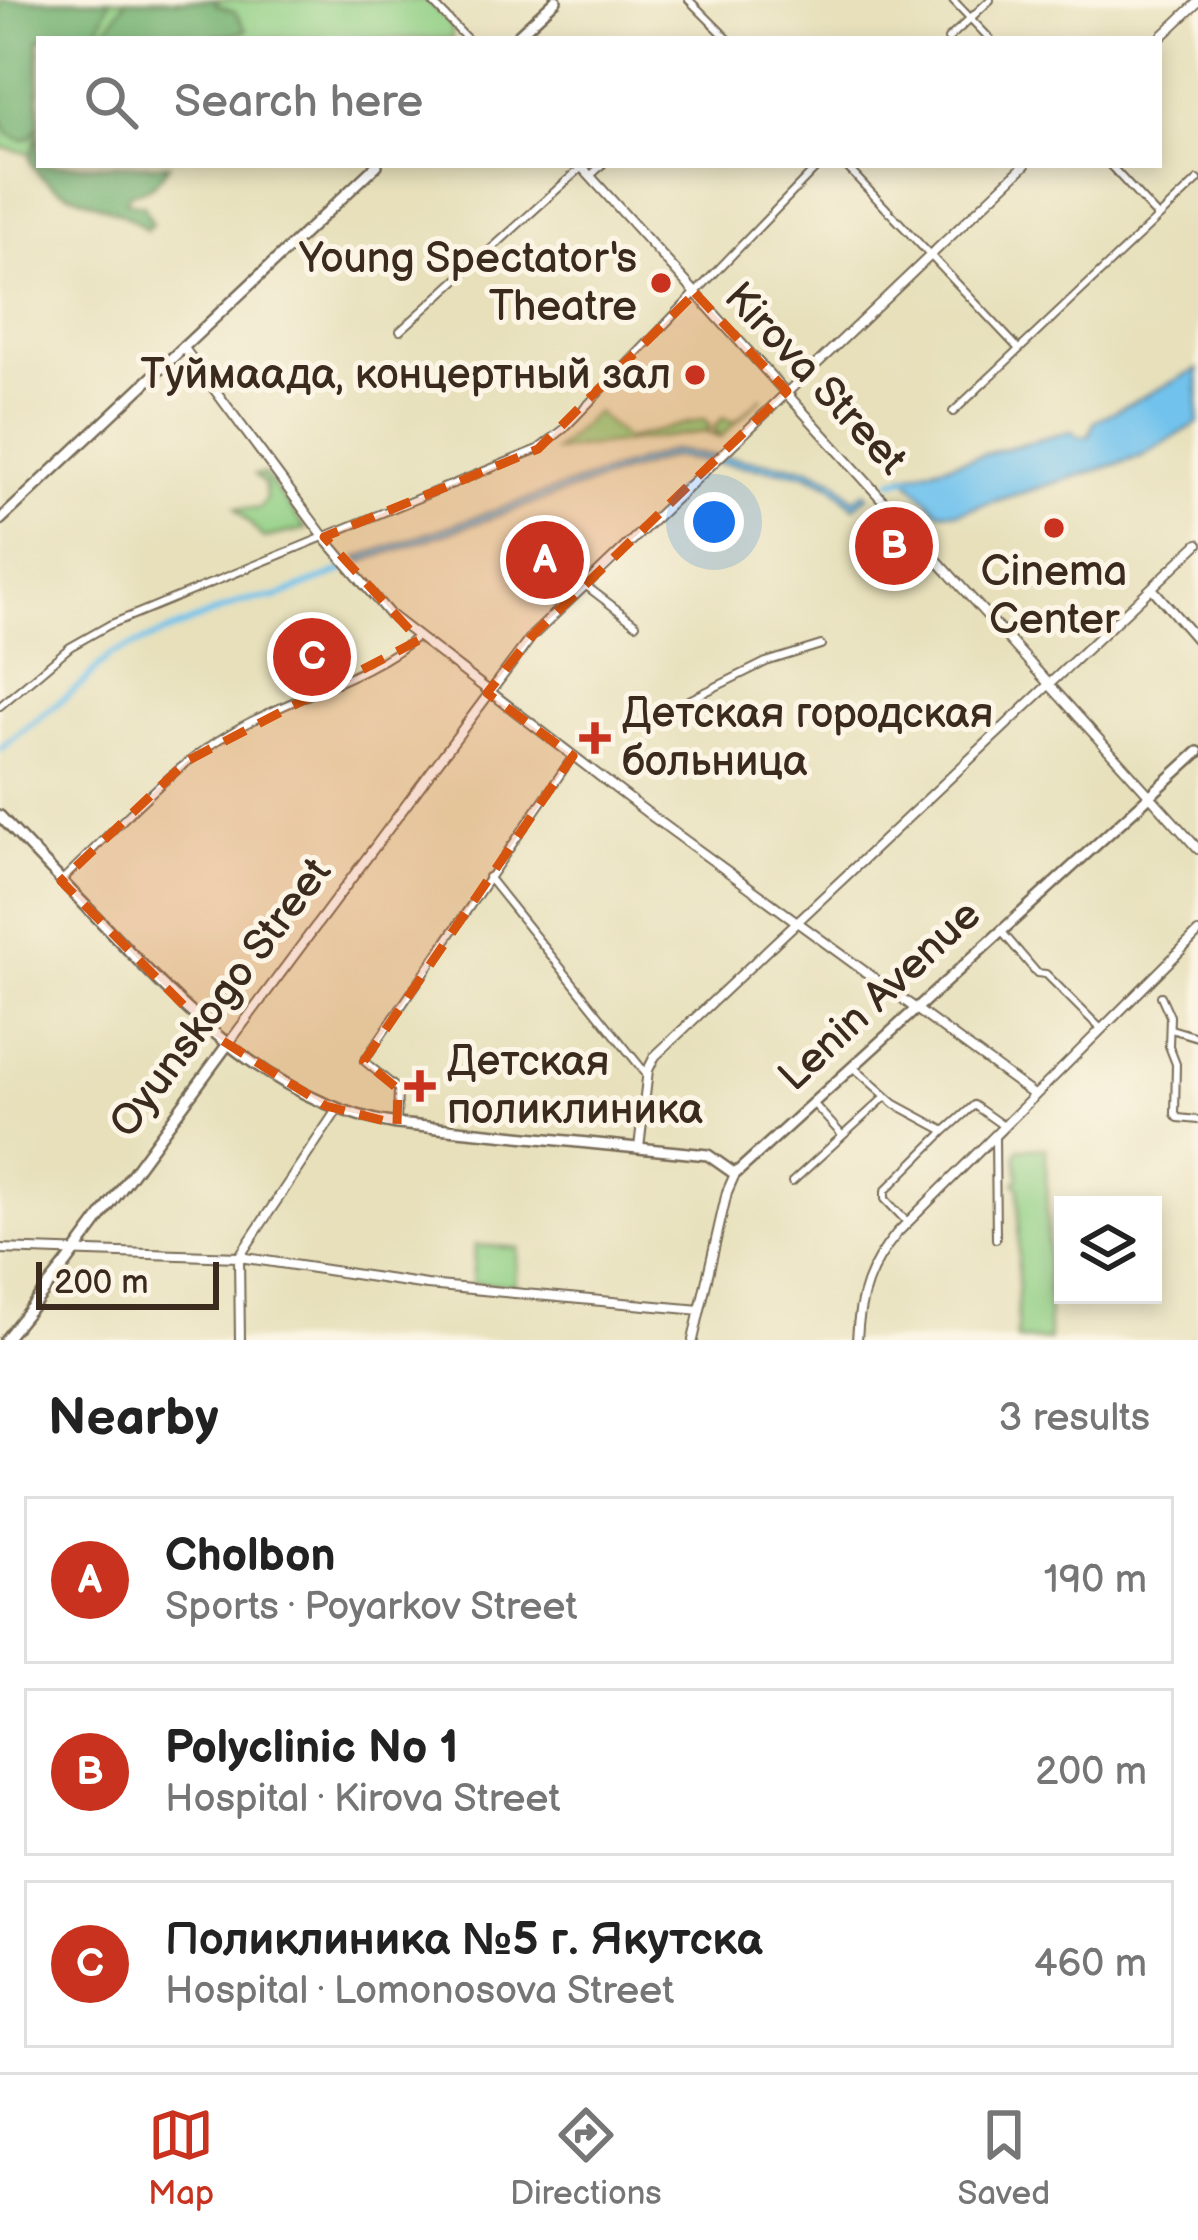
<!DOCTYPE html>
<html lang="en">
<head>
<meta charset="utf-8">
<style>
	body { margin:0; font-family:"Balsamiq Sans",sans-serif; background:#f6f6f6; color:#222 }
	.controls { position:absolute; right:36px; bottom:36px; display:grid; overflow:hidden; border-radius:0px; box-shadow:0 6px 18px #0003 }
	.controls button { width:108px; height:108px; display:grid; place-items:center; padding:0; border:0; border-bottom:3px solid #e0e0e0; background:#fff; color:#222; font:60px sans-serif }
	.scale { position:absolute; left:36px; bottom:30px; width:183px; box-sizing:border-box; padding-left:12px; border:6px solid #3b2a1e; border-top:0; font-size:33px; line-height:42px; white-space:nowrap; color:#3b2a1e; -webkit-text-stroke:9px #fcf5e5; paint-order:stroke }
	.you { position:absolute; left:714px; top:522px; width:42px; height:42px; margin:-30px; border:9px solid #fff; border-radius:50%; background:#1a73e8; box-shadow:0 0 0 18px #1a73e833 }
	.badge { display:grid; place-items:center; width:78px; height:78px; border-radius:50%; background:#c8321e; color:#fff; font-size:39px; font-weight:700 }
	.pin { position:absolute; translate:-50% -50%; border:6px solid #fff; box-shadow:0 3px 12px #0006 }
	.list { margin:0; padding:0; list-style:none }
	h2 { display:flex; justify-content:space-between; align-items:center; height:156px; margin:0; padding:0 48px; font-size:51px }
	h2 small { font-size:39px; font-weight:400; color:#767676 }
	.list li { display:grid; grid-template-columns:78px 1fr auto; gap:36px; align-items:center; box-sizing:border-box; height:168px; margin:0 24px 24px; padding:0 24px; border:3px solid #e0e0e0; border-radius:0px }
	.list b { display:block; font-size:45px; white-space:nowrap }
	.list p { margin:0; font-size:39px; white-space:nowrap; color:#767676 }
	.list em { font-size:39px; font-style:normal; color:#767676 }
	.icon { flex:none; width:66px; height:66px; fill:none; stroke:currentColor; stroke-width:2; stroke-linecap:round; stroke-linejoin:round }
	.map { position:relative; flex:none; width:1198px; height:1340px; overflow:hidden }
	.search { position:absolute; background:#fff; box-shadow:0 6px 18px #0003; left:36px; right:36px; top:36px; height:132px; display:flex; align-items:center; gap:30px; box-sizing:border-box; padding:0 42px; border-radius:0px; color:#767676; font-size:45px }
	.sheet { height:732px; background:#fff }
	nav { display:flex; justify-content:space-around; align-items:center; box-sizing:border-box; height:168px; border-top:3px solid #e0e0e0; background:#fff; font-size:33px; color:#767676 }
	nav a { display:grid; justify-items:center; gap:6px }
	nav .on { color:#c8321e }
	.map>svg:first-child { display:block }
</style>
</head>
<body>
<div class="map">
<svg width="1198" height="1340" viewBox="0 0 1198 1340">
	<rect width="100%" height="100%" fill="#fcf5e5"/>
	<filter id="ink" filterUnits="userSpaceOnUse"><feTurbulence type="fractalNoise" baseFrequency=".00833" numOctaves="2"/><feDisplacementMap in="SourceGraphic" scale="24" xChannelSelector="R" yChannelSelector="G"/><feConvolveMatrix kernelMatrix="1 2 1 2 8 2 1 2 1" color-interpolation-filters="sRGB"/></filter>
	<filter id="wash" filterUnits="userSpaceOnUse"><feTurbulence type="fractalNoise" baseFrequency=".004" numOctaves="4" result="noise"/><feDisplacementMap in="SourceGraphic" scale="48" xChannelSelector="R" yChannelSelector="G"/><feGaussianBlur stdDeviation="2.7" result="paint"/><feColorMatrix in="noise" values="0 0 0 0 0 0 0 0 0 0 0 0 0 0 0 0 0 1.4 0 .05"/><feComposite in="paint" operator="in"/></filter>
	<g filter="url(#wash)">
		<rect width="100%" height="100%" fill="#e7e0bb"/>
		<path fill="#90cf84" stroke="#667c51" stroke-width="3" d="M0 0H428L452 25V39H39V155L0 147Z
			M762 397 720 438 705 432 555 451 596 412 626 439 704 419 710 427 706 432 719 435 714 427 723 418 735 422Z
			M264 474 306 529 263 538 236 508 259 509 266 500 265 485 255 475Z
			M1019 1148H1046L1049 1340H1017L1019 1187 1015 1182 1019 1178 1016 1156Z
			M475 1245 518 1248 515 1285 472 1283Z"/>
		<path fill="#74b272" stroke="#586e48" stroke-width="3" d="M0 0H110L94 39H39V126L31 137 22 140 9 134 0 118Z
			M126 0H218L216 5 235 12 246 30C234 38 221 33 207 39H100Z
			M39 130V165H169C158 182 151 191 130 193L126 202 144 205 152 224 146 230C115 200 43 199 30 159Z"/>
		<path fill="#71c2ed" stroke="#567686" stroke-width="3" d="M1198 369V423L1140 457 959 512 938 511 904 476 1071 431 1080 437 1089 436 1095 421Z
			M671 450 809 468 834 479 854 499 864 492 868 496 854 507 830 484 807 474 670 457 362 562 358 557Z"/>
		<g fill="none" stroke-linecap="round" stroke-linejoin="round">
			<path stroke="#71c2ed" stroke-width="6" d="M892 481 911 477
				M0 749 83 683 110 655 241 602 277 597 344 570"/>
		</g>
	</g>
	<g filter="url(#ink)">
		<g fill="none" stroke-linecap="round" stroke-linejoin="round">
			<defs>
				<path id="street" d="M430 0 467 39
					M689 0 728 39
					M953 0 990 39
					M948 39 990 0
					M845 165 1017 347
					M1110 165 1158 217
					M590 176 602 165
					M400 331 582 167
					M953 412 1198 180
					M585 585 636 624
					M679 705 766 662 821 645
					M0 706 70 647 109 625 538 449 564 429 819 165
					M488 877 647 1075
					M61 881C116 829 168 768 235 730 289 698 371 677 416 637
					M1002 932 1037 973 1046 974 1101 1029
					M1161 996 1170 1016 1169 1046 1176 1064 1175 1114 1178 1118 1198 1120
					M1171 1029 1197 1037
					M852 1066 895 1104 945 1131 974 1105 1002 1125
					M812 1102 842 1135
					M397 1124 398 1089 364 1061 573 756
					M995 1135 996 1239
					M792 1182 885 1097
					M907 1222 885 1199V1191L945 1131"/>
				<path id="secondary" d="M1159 39 1198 2
					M580 165 1198 849
					M183 347 324 537 390 615 649 814 1034 1095
					M1152 588 1198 641
					M228 1044 532 636 1025 165
					M639 1148 648 1070 655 1056 1198 544
					M0 1249 239 1257 427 1285 700 1310
					M240 1340 239 1257 337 1110
					M693 1340 727 1192 735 1174
					M857 1340C859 1296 869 1267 897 1233L1198 933"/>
				<path id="primary" d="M514 39 556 0
					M0 520 377 165
					M0 816C43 862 86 906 129 951 204 1029 287 1107 397 1124L708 1155 735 1174 1198 752
					M5 1340 66 1264 228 1044"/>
			</defs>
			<use href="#street" stroke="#776a55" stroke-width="10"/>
			<use href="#secondary" stroke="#776a55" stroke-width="12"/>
			<use href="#primary" stroke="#776a55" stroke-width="14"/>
			<use href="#street" stroke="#fff" stroke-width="6"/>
			<use href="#secondary" stroke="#fff" stroke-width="8"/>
			<use href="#primary" stroke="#fff" stroke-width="9"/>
		</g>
	</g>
	<path fill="#d7540e" fill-opacity="0.2" stroke="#d7540e" stroke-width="9" stroke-dasharray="24 15" stroke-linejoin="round" d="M695 293 787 391 532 636 487 693 573 756 364 1061 398 1089 397 1124 326 1106 212 1034 61 881 187 761 419 640 324 537 538 449Z"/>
	<g fill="#c8321e" stroke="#fcf5e5" stroke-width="4.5">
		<circle cx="661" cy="283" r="12"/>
		<circle cx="695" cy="375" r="12"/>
		<circle cx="1054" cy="528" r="12"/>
		<path d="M589 720h12v12h12v12h-12v12h-12v-12h-12v-12h12z"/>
		<path d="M414 1068h12v12h12v12h-12v12h-12v-12h-12v-12h12z"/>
	</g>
	<g text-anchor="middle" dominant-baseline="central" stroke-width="10" stroke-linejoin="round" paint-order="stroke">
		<g font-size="42" fill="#3b2a1e" stroke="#fcf5e5" text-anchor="end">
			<text x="637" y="259">Young Spectator's<tspan x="637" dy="48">Theatre</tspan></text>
			<text x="671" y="375">Туймаада, концертный зал</text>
			<text x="1054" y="572" text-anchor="middle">Cinema<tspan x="1054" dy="48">Center</tspan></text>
			<text x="622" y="714" text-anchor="start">Детская городская<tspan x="622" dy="48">больница</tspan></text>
			<text x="447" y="1062" text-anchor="start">Детская<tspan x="447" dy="48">поликлиника</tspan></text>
		</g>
		<g font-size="42" fill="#3b2a1e" stroke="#fcf5e5">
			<text transform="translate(815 379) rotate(47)">Kirova Street</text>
			<text transform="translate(880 996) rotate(-43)">Lenin Avenue</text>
			<text transform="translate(221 998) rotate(-53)">Oyunskogo Street</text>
		</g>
	</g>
</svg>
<div class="controls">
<button><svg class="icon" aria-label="layers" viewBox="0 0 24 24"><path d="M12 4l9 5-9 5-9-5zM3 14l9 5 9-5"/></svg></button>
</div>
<div class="scale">200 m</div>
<div class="you"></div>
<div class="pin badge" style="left:545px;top:560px">A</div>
<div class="pin badge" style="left:894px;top:546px">B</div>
<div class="pin badge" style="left:312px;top:657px">C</div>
<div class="search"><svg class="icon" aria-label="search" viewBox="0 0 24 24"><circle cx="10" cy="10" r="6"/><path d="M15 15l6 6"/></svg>Search here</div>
</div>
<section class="sheet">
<h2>Nearby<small>3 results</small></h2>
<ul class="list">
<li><span class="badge">A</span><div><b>Cholbon</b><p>Sports · Poyarkov Street</p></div><em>190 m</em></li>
<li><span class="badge">B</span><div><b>Polyclinic No 1</b><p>Hospital · Kirova Street</p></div><em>200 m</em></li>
<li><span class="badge">C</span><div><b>Поликлиника №5 г. Якутска</b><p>Hospital · Lomonosova Street</p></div><em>460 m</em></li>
</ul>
</section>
<nav>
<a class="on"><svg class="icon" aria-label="map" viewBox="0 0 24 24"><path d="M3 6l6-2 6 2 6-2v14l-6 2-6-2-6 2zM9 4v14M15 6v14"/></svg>Map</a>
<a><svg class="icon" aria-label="directions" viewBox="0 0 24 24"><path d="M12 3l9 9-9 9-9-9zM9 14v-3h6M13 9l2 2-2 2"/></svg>Directions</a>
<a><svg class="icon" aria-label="saved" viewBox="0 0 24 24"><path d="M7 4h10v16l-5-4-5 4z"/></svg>Saved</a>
</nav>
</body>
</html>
